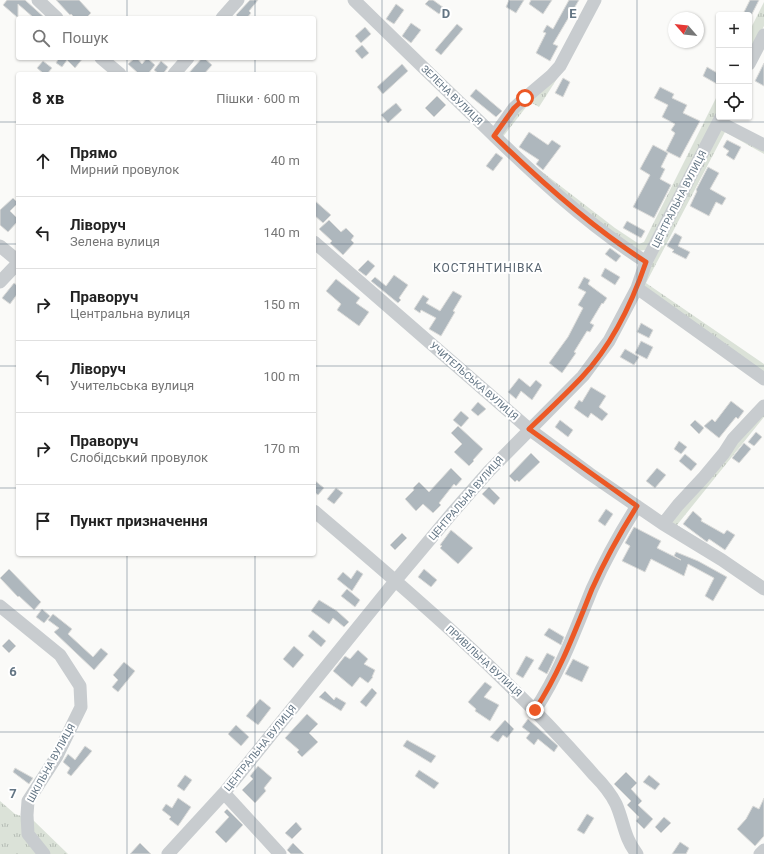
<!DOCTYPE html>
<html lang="uk">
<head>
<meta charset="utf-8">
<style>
	body { margin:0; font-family:Roboto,sans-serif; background:#f6f6f6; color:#222 }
	.controls { position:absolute; right:12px; top:12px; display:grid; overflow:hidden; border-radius:4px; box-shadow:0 1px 3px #0004 }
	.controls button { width:36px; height:36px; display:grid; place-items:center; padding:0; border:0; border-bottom:1px solid #e0e0e0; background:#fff; color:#222; font:20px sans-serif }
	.compass { position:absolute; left:668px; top:12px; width:36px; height:36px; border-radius:50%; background:#fff; box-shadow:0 1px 3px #0004; rotate:298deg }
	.stop { position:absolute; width:12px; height:12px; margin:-9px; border:3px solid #ec5825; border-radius:50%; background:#fff }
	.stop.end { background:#ec5825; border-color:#fff; box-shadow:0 1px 4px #0008 }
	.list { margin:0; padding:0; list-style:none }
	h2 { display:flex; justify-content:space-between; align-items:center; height:52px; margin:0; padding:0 16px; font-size:17px }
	h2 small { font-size:13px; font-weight:400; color:#767676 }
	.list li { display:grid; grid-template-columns:26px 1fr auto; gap:12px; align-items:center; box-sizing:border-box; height:72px; padding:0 16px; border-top:1px solid #e0e0e0 }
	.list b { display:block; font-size:15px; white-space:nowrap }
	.list p { margin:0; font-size:13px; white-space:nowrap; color:#767676 }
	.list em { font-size:13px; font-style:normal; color:#767676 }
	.icon { flex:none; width:22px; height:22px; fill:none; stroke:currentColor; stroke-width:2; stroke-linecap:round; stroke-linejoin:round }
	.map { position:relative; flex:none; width:764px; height:854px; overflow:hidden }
	.search { position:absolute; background:#fff; box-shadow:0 1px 3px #0004; left:16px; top:16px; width:300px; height:44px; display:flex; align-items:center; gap:10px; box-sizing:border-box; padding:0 14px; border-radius:4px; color:#767676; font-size:15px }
	.panel { position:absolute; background:#fff; box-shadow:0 1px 3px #0004; left:16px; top:72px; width:300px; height:484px; border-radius:4px }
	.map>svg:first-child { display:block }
</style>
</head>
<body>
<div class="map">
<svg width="764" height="854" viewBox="0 0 764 854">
	<defs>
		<pattern id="grass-tufts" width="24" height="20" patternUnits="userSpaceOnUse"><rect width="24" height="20" fill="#dbe2d8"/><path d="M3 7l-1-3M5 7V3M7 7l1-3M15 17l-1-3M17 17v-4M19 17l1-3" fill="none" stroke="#b5bcb5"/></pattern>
	</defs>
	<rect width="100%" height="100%" fill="#fafaf8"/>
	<path fill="url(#grass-tufts)" d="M764 2V26L749 55V32Z
		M560 74 539 107 530 102 502 138 519 154 615 228 639 244 644 242 719 92V113L645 250 638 251 629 247 500 138 520 107Z
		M719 128 764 147V154L725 132 646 283 764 364V376L642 284Z
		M764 409V417L677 525 764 581V587L672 526 673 514Z
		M0 801 15 814 33 820 68 854H0Z"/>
	<path fill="#aeb7bd" stroke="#dcdcda" d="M7 0H25L45 18H34L18 4V18L3 5Z
		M56 0H79L91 13 86 18H75L71 14 70 15Z
		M250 0H258L249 11 251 13 247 18H239L236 15Z
		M429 0H433L444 8 439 14 425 4Z
		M509 0H524L516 13 506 7Z
		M531 0H552L543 14 529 4Z
		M569 0H579L553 44 558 46 550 61 536 53 546 33 543 32 547 25 553 29Z
		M750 0H759L750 18 749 15 743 14Z
		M396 4 404 10 394 24 386 19Z
		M411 23 421 30 411 43 402 36Z
		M457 24 463 29 441 55 435 50Z
		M365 27 371 34 361 43 355 36Z
		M362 45 369 53 362 59 355 51Z
		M59 58H83L75 68 67 60 62 67 56 63Z
		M135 58H137L142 64 147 58 155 65 148 74H139L128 64Z
		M202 58H204L212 65 204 74H188Z
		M43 61 52 68 47 74H44L37 68Z
		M161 61 168 67 163 74H159L154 70Z
		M764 63V86L755 81Z
		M402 64 408 71 383 94 377 87Z
		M707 67 719 74V79L717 84 703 76Z
		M563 78 570 82 563 97 555 93Z
		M660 87 674 94 672 98 687 105 683 113 700 121 680 158 666 151 675 133 671 130 675 124 662 117 668 105 654 98Z
		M476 89 502 111 496 117 470 96Z
		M437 96 446 105 434 117 425 108Z
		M396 103 402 110 388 123 381 115Z
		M529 132 548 145 552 140 561 146 543 170 536 164 539 160 519 147Z
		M727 140 741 147 734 160 726 155 729 151 723 147Z
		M653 145 668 153 661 167 665 169 660 179 671 185 654 218 633 207 650 175 640 169Z
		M496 153 503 158 493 171 486 166Z
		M708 167 719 173 710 189 726 198 722 205 716 202 709 216 690 206 697 191 696 190Z
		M13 198 18 203 10 211 18 219V221L8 232 0 225V210Z
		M314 200 331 215 323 223 314 215Z
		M329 220 341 232 346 228 354 236 351 240 354 243 343 255 330 243 332 241 319 229Z
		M627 221 645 231 641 238 623 228Z
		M675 233 682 237 678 246 690 252 686 259 672 252 674 250 667 246Z
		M610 248 621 256 616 262 605 254Z
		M368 260 375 266 366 276 358 270Z
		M605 268 620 277 615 285 601 276Z
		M394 275 408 285 399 298 401 300 398 303 371 281 375 277 386 286Z
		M584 277 590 280 588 284 607 298 603 304 602 303 590 323 594 325 590 332 587 331 574 352 576 353 562 373 549 363 568 337 583 308 578 305 586 292 578 288Z
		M336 279 360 298 356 303 369 312 359 326 337 310 341 304 326 291Z
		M14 283 18 286V293L10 304 2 298Z
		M453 291 462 296 453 311 455 312 441 336 429 329 436 318 421 310 420 313 414 309 423 295 429 299 426 303 440 311Z
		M641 323 653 330 649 338 637 332Z
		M641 341 653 347 647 359 635 353Z
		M625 349 639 357 634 365 620 357Z
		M519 378 530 387 536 380 542 385 532 400 521 391 516 399 508 392Z
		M591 387 606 396 599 407 608 414 602 421 591 413 588 418 574 408 579 400 582 402Z
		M731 401 744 411 738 419 736 417 719 438 704 426 712 419 715 422Z
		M478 402 486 409 478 416 471 410Z
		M461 411 469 418 461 427 453 420Z
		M560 420 573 430 568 437 555 427Z
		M695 420 704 428 699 434 690 425Z
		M458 426 483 449 473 460 474 461 469 466 454 452 462 444 451 433Z
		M756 432 762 437 754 446 748 442Z
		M679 441 687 447 681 454 674 449Z
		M744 443 751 449 739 463 732 458Z
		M531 453 540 462 519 482 517 480 515 482 509 476Z
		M685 454 697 464 691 471 679 461Z
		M451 468 462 479 456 486 454 484 439 503 441 505 433 513 423 504 416 511 405 499 414 490 413 488 419 482 429 492Z
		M657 468 666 475 655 488 646 481Z
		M314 480 324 488 318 495 314 492Z
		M489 487 500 498 494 505 482 494Z
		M336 488 343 493 334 504 327 499Z
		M606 509 613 514 605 526 598 521Z
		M693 511 702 519 701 521 724 534 727 530 735 535 725 550 709 539 707 542 683 524Z
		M634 527 661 541 657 548 681 560 674 556 676 552 698 561 727 577 713 601 705 596 714 578 688 564 684 576 651 559 645 572 622 561 630 546 625 543Z
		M451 530 473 548 458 564 440 548 442 546 440 545Z
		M402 533 407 538 395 550 390 545Z
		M9 569 41 602 34 610 19 596 18 597 0 578Z
		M424 569 437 580 431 587 418 577Z
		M357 570 363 574 352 591 337 579 343 572 351 579Z
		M347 589 360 600 355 607 341 596Z
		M319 600 337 611 349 622 344 627 333 618 329 624 311 611Z
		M42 609 50 616 44 623 36 617Z
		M53 614 72 629 68 634 93 657 101 648 108 654 94 670 54 632 59 628 48 620Z
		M549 628 564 637 561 645 544 635Z
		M313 630 326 641 321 647 308 636Z
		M9 639 16 646 9 653 2 646Z
		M294 646 304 655 293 668 283 659Z
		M358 650 368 659 364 664 375 670 372 677H373L368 683 360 677 352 687 333 671 345 656 350 659Z
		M547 653 555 657 547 674 538 669Z
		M526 656 534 660 523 678 516 674Z
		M573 659 589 667 582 682 565 674Z
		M124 662 135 671 118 692 112 687 118 680 113 675Z
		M485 682 492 687 484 697 499 705 490 721 475 711 476 709 468 702Z
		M372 688 377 693 366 707 360 702Z
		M325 691 334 700 336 697 346 703 341 711 319 697Z
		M260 699 271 708 258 725 246 716Z
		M307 714 318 724 309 733 318 742 302 757 297 752 299 750 285 738Z
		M528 719 558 746 554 752 538 739 534 745 526 738 530 733 522 727Z
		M505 720 514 729 507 738 503 735 498 742 490 737Z
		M236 725 249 737 241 746 228 734Z
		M407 740 436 756 431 763 403 746Z
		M85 746 92 751 71 776 67 773 70 768 63 762 68 754 75 760Z
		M258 766 272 778 264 788 266 791 255 803 242 790 253 779 250 776Z
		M15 768 33 778 29 784 13 772Z
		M419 770 439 783 434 789 415 776Z
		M626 772 637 783 631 789 642 801 638 805 653 819 644 829 636 821 639 817 627 805 631 801 614 784Z
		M185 775 192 780 184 791 177 786Z
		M649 775 660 784 655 790 643 782Z
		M178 798 191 807 178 826 169 819 171 817 162 810 166 804 172 808Z
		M764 798V836L755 846 737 829 746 819 753 806 759 809Z
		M227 809 243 825 226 843 215 832 229 817 224 812Z
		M587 814 594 818 584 834 577 830Z
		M664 817 671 823 661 833 655 827Z
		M296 822 302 829 292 839 285 833Z
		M680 842 689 848 686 854H672Z
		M140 843 151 854H130Z
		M293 843 304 854H291L287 850Z"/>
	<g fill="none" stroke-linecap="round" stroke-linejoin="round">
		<path stroke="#c8cccf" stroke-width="13" d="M38 0 57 18
			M354 0C396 41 438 82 480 122 532 173 585 223 646 262
			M222 18 238 0
			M101 58 120 74
			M749 64 764 35
			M174 74 188 58
			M719 122 764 145
			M494 136 514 108 525 98 551 76 560 66 595 0
			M314 242 529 429 590 474 663 524 722 560 764 589
			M0 246 18 261
			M0 282 18 263
			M637 288 764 379
			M314 511C412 594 510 678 594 775 602 783 611 794 616 804 624 822 624 838 637 854
			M663 524 678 505 704 477 724 453 733 439 764 406
			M0 606 60 655 80 686 81 707 57 756 28 801 27 815 28 834 44 854
			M535 710C560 672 575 631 592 589 605 560 620 533 637 506
			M224 793 280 854
			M168 854 224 793 396 580 453 512 489 471 583 376 609 341 637 288 646 262 721 117
			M760 854 764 850"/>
	</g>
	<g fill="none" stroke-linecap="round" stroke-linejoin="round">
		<path stroke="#ec5825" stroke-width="5" d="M525 98 514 108 494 136C541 182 591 227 646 262 632 303 612 345 582 377 565 395 547 412 529 429L637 506C620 533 605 560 592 589 575 631 560 672 535 710"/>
	</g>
	<path fill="none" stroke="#637584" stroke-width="1" stroke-opacity="0.55" d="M127 0V18M255 0V18M382 0V854M509 0V854M637 0V854M127 58V74M255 58V74M0 122H18M314 122H764M0 244H18M314 244H764M0 366H18M314 366H764M0 488H18M314 488H764M127 554V854M255 554V854M0 610H764M0 732H764"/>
	<g text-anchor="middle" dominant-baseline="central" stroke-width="4" stroke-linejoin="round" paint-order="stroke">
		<g font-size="10" fill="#637584" stroke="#fff">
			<text transform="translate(452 95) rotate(44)">ЗЕЛЕНА ВУЛИЦЯ</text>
			<text transform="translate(679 199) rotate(-63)">ЦЕНТРАЛЬНА ВУЛИЦЯ</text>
			<text transform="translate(474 381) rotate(41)">УЧИТЕЛЬСЬКА ВУЛИЦЯ</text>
			<text transform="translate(466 498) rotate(-49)">ЦЕНТРАЛЬНА ВУЛИЦЯ</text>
			<text transform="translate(484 661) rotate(43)">ПРИВІЛЬНА ВУЛИЦЯ</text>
			<text transform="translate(260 748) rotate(-51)">ЦЕНТРАЛЬНА ВУЛИЦЯ</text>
			<text transform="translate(51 763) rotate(-61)">ШКІЛЬНА ВУЛИЦЯ</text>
		</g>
		<g font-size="12" letter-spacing="1" fill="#56636f" stroke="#fff">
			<text x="488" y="268">КОСТЯНТИНІВКА</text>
		</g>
	</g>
	<g font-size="13" text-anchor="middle" font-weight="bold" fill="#637584" stroke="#fff" stroke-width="4" stroke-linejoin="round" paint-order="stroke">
		<text x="446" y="18">D</text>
		<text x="573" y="18">E</text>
		<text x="13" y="676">6</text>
		<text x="13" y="798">7</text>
	</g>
</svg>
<div class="controls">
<button>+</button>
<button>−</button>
<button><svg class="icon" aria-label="locate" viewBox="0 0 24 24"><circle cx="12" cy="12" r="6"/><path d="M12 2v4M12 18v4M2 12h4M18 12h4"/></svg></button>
</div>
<svg class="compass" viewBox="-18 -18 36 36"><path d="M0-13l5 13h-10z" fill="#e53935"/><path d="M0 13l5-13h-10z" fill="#767676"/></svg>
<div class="stop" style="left:525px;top:98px"></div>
<div class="stop end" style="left:535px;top:710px"></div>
<div class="search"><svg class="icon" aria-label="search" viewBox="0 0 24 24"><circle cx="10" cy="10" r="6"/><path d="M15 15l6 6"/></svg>Пошук</div>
<section class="panel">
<h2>8 хв<small>Пішки · 600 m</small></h2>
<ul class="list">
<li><svg class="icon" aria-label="ahead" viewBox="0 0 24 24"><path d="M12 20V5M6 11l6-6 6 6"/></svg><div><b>Прямо</b><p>Мирний провулок</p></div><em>40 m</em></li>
<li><svg class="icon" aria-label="left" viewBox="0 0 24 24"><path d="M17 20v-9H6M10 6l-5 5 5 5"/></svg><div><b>Ліворуч</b><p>Зелена вулиця</p></div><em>140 m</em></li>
<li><svg class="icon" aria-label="right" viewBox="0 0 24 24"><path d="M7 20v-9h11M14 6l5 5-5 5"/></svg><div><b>Праворуч</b><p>Центральна вулиця</p></div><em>150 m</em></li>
<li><svg class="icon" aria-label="left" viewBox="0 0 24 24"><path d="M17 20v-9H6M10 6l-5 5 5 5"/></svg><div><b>Ліворуч</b><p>Учительська вулиця</p></div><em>100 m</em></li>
<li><svg class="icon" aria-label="right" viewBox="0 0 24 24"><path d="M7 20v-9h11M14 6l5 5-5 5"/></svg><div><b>Праворуч</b><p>Слобідський провулок</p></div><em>170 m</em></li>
<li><svg class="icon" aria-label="arrive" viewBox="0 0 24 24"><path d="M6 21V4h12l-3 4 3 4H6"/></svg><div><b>Пункт призначення</b></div></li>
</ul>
</section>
</div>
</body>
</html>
